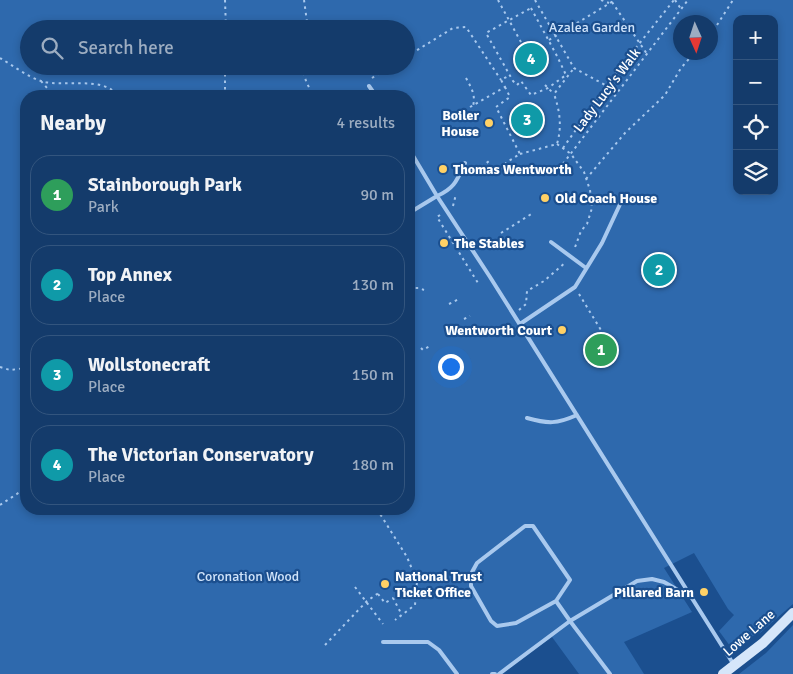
<!DOCTYPE html>
<html lang="en">
<head>
<meta charset="utf-8">
<style>
	body { margin:0; font-family:Signika,sans-serif; background:#214673; color:#f1f3f6 }
	.controls { position:absolute; right:15px; top:15px; display:grid; overflow:hidden; border-radius:10px; box-shadow:0 2px 8px #0003 }
	.controls button { width:45px; height:45px; display:grid; place-items:center; padding:0; border:0; border-bottom:1px solid #33557e; background:#143b6b; color:#f1f3f6; font:25px sans-serif }
	.compass { position:absolute; left:673px; top:15px; width:45px; height:45px; border-radius:50%; background:#143b6b; box-shadow:0 2px 8px #0003; rotate:177deg }
	.you { position:absolute; left:450px; top:366px; width:18px; height:18px; margin:-12px; border:4px solid #fff; border-radius:50%; background:#1a73e8; box-shadow:0 0 0 8px #1a73e833 }
	.badge { display:grid; place-items:center; width:32px; height:32px; border-radius:50%; background:#8bbbb9; color:#fff; font-size:16px; font-weight:700 }
	.pin { position:absolute; translate:-50% -50%; border:2px solid #fff; box-shadow:0 1px 5px #0006 }
	.list { margin:0; padding:0; list-style:none }
	h2 { display:flex; justify-content:space-between; align-items:center; height:65px; margin:0; padding:0 20px; font-size:21px }
	h2 small { font-size:16px; font-weight:400; color:#9dadc1 }
	.list li { display:grid; grid-template-columns:32px 1fr auto; gap:15px; align-items:center; box-sizing:border-box; height:80px; margin:0 10px 10px; padding:0 10px; border:1px solid #33557e; border-radius:20px }
	.list b { display:block; font-size:19px; white-space:nowrap }
	.list p { margin:0; font-size:16px; white-space:nowrap; color:#9dadc1 }
	.list em { font-size:16px; font-style:normal; color:#9dadc1 }
	.icon { flex:none; width:28px; height:28px; fill:none; stroke:currentColor; stroke-width:2; stroke-linecap:round; stroke-linejoin:round }
	.map { position:relative; flex:none; width:793px; height:674px; overflow:hidden }
	.search { position:absolute; background:#143b6b; box-shadow:0 2px 8px #0003; left:20px; top:20px; width:395px; height:55px; display:flex; align-items:center; gap:12px; box-sizing:border-box; padding:0 18px; border-radius:28px; color:#9dadc1; font-size:19px }
	.panel { position:absolute; background:#143b6b; box-shadow:0 2px 8px #0003; left:20px; top:90px; width:395px; height:425px; border-radius:20px }
	.map>svg:first-child { display:block }
</style>
</head>
<body>
<div class="map">
<svg width="793" height="674" viewBox="0 0 793 674">
	<rect width="100%" height="100%" fill="#1b4f8f"/>
	<path fill="#2e69ad" fill-rule="evenodd" d="M0 0H793V604L760 633 730 646 719 631 734 615 728 609 694 553 664 568 692 612 624 642 644 674H579L552 637 498 674H0ZM737 19H774V191H737ZM680 22H710V52H680ZM29 29H406V66H29ZM26 96H409V509H26Z
		M793 625V674H739L766 653Z"/>
	<g fill="none" stroke-linecap="round" stroke-linejoin="round">
		<path stroke="#a9c9ee" stroke-width="2" stroke-dasharray="2.5 4" stroke-linecap="butt" d="M225 0 226 29
			M304 0 308 29
			M498 0 522 44
			M535 0 574 68 618 92
			M601 0 609 3
			M675 0 681 9
			M612 2 647 54
			M531 8 557 56 566 75 548 88 531 95 521 81 517 85 513 81 486 33Z
			M710 36 733 0
			M549 40 615 0
			M406 57 453 28 466 27 501 80
			M0 58C12 65 28 77 41 81 62 88 104 75 118 96
			M304 66C303 78 308 86 314 96
			M372 78 391 66
			M466 78C471 87 476 95 473 106
			M41 81 54 96
			M545 85 554 94
			M225 96V66
			M470 107 505 87 501 80 510 75
			M557 144 571 154 584 172 590 190 592 208 587 224 581 231 574 250
			M563 148 619 69 674 0
			M520 154 557 144C562 127 560 111 554 94L574 68
			M500 169 507 162 520 154 496 107 510 97 505 87
			M559 169 688 0
			M470 172 478 170 489 161
			M586 179 625 133 665 95 681 68 695 52
			M453 206 456 194
			M440 215 437 217 478 283
			M501 233 533 213
			M410 290 412 288H419L424 290
			M579 294 604 335 596 339
			M449 304 459 299
			M519 310 526 304 527 291 544 281 566 262
			M464 319 470 316
			M421 348 423 350 430 346
			M0 367 10 370 26 368
			M0 505 26 488
			M377 509 407 557 417 581 415 605 395 620
			M355 587 383 624
			M396 587H400L402 591 393 598 402 615
			M378 594 385 603 392 599
			M325 645 367 601 380 592"/>
		<path stroke="#a9c9ee" stroke-width="4" d="M369 86 376 96
			M409 149 437 196 409 213
			M465 163C457 180 455 188 437 196L490 277 734 665
			M551 242 586 268
			M520 324 575 287 602 243 622 200 640 197 657 199
			M527 418C548 424 557 424 577 415
			M556 601 516 623 497 626 491 621 471 586V574L477 563 525 526H533L570 580 556 601 570 621 637 581 652 579 664 582 690 597
			M383 642H428L439 650 457 674
			M492 674H495
			M499 674 570 621 610 674"/>
		<path stroke="#d6e6fa" stroke-width="10" d="M723 674 763 643 793 613"/>
	</g>
	<g fill="#ffd166" stroke="#1b4f8f" stroke-width="2">
		<circle cx="489" cy="123" r="5"/>
		<circle cx="443" cy="169" r="5"/>
		<circle cx="545" cy="198" r="5"/>
		<circle cx="444" cy="243" r="5"/>
		<circle cx="562" cy="330" r="5"/>
		<circle cx="385" cy="584" r="5"/>
		<circle cx="704" cy="592" r="5"/>
	</g>
	<g text-anchor="middle" dominant-baseline="central" stroke-width="4.5" stroke-linejoin="round" paint-order="stroke">
		<g font-size="14" fill="#cfe3fa" stroke="#1b4f8f">
			<text x="592" y="27">Azalea Garden</text>
			<text x="248" y="576">Coronation Wood</text>
		</g>
		<g font-size="14" fill="#fff" stroke="#1b4f8f">
			<text transform="translate(607 90) rotate(-53)">Lady Lucy's Walk</text>
			<text transform="translate(749 633) rotate(-41)">Lowe Lane</text>
		</g>
		<g font-size="14" font-weight="bold" fill="#fff" stroke="#1b4f8f" text-anchor="start">
			<text x="479" y="115" text-anchor="end">Boiler<tspan x="479" dy="16">House</tspan></text>
			<text x="453" y="169">Thomas Wentworth</text>
			<text x="555" y="198">Old Coach House</text>
			<text x="454" y="243">The Stables</text>
			<text x="552" y="330" text-anchor="end">Wentworth Court</text>
			<text x="395" y="576">National Trust<tspan x="395" dy="16">Ticket Office</tspan></text>
			<text x="694" y="592" text-anchor="end">Pillared Barn</text>
		</g>
	</g>
</svg>
<div class="controls">
<button>+</button>
<button>−</button>
<button><svg class="icon" aria-label="locate" viewBox="0 0 24 24"><circle cx="12" cy="12" r="6"/><path d="M12 2v4M12 18v4M2 12h4M18 12h4"/></svg></button>
<button><svg class="icon" aria-label="layers" viewBox="0 0 24 24"><path d="M12 4l9 5-9 5-9-5zM3 14l9 5 9-5"/></svg></button>
</div>
<svg class="compass" viewBox="-18 -18 36 36"><path d="M0-13l5 13h-10z" fill="#e53935"/><path d="M0 13l5-13h-10z" fill="#9dadc1"/></svg>
<div class="you"></div>
<div class="pin badge" style="left:601px;top:350px;background:#2e9e5b">1</div>
<div class="pin badge" style="left:659px;top:270px;background:#0f9aa8">2</div>
<div class="pin badge" style="left:527px;top:120px;background:#0f9aa8">3</div>
<div class="pin badge" style="left:531px;top:59px;background:#0f9aa8">4</div>
<div class="search"><svg class="icon" aria-label="search" viewBox="0 0 24 24"><circle cx="10" cy="10" r="6"/><path d="M15 15l6 6"/></svg>Search here</div>
<section class="panel">
<h2>Nearby<small>4 results</small></h2>
<ul class="list">
<li><span class="badge" style="background:#2e9e5b">1</span><div><b>Stainborough Park</b><p>Park</p></div><em>90 m</em></li>
<li><span class="badge" style="background:#0f9aa8">2</span><div><b>Top Annex</b><p>Place</p></div><em>130 m</em></li>
<li><span class="badge" style="background:#0f9aa8">3</span><div><b>Wollstonecraft</b><p>Place</p></div><em>150 m</em></li>
<li><span class="badge" style="background:#0f9aa8">4</span><div><b>The Victorian Conservatory</b><p>Place</p></div><em>180 m</em></li>
</ul>
</section>
</div>
</body>
</html>
